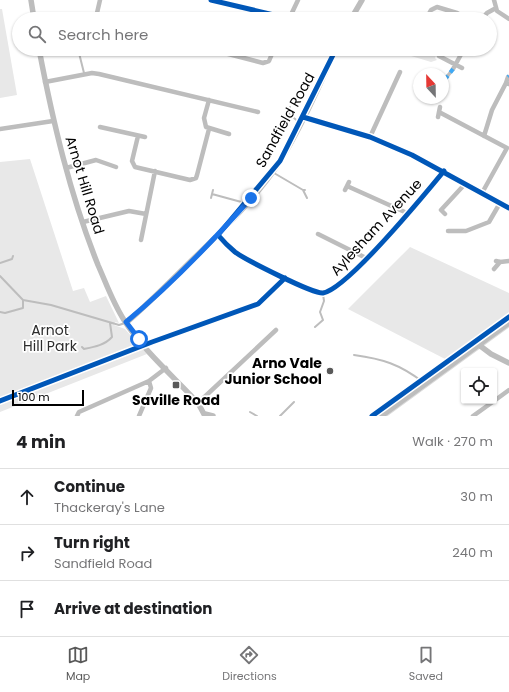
<!DOCTYPE html>
<html lang="en">
<head>
<meta charset="utf-8">
<style>
	body { margin:0; font-family:Poppins,sans-serif; background:#f2f2f2; color:#202124 }
	.controls { position:absolute; right:12px; bottom:12px; display:grid; overflow:hidden; border-radius:4px; box-shadow:0 1px 3px #0004 }
	.controls button { width:36px; height:36px; display:grid; place-items:center; padding:0; border:0; border-bottom:1px solid #e0e0e0; background:#fff; color:#202124; font:20px sans-serif }
	.compass { position:absolute; left:413px; top:68px; width:36px; height:36px; border-radius:50%; background:#fff; box-shadow:0 1px 3px #0004; rotate:338deg }
	.scale { position:absolute; left:12px; bottom:10px; width:72px; box-sizing:border-box; padding-left:4px; border:2px solid #000; border-top:0; font-size:11px; line-height:14px; white-space:nowrap; color:#000; -webkit-text-stroke:3px #fff; paint-order:stroke }
	.stop { position:absolute; width:12px; height:12px; margin:-9px; border:3px solid #1a73e8; border-radius:50%; background:#fff }
	.stop.end { background:#1a73e8; border-color:#fff; box-shadow:0 1px 4px #0008 }
	.list { margin:0; padding:0; list-style:none }
	h2 { display:flex; justify-content:space-between; align-items:center; height:52px; margin:0; padding:0 16px; font-size:17px }
	h2 small { font-size:13px; font-weight:400; color:#757577 }
	.list li { display:grid; grid-template-columns:26px 1fr auto; gap:12px; align-items:center; box-sizing:border-box; height:56px; padding:0 16px; border-top:1px solid #e0e0e0 }
	.list b { display:block; font-size:15px; white-space:nowrap }
	.list p { margin:0; font-size:13px; white-space:nowrap; color:#757577 }
	.list em { font-size:13px; font-style:normal; color:#757577 }
	.icon { flex:none; width:22px; height:22px; fill:none; stroke:currentColor; stroke-width:2; stroke-linecap:round; stroke-linejoin:round }
	.map { position:relative; flex:none; width:509px; height:416px; overflow:hidden }
	.search { position:absolute; background:#fff; box-shadow:0 1px 3px #0004; left:12px; right:12px; top:12px; height:44px; display:flex; align-items:center; gap:10px; box-sizing:border-box; padding:0 14px; border-radius:22px; color:#757577; font-size:15px }
	.sheet { height:220px; background:#fff }
	nav { display:flex; justify-content:space-around; align-items:center; box-sizing:border-box; height:56px; border-top:1px solid #e0e0e0; background:#fff; font-size:11px; color:#757577 }
	nav a { display:grid; justify-items:center; gap:2px }
	nav .on { color:#595959 }
	.map>svg:first-child { display:block }
</style>
</head>
<body>
<div class="map">
<svg width="509" height="416" viewBox="0 0 509 416">
	<rect width="100%" height="100%" fill="#fff"/>
	<path fill="#e8e8e8" d="M0 9H2L17 95 0 98Z
		M388 49H438L435 58 437 60 431 62Z
		M30 159 73 291 84 288 90 302 106 296 119 323 115 322 114 325 125 329 147 354 0 412V162Z
		M410 247 509 293V312L447 360 348 309Z"/>
	<g fill="none" stroke-linecap="round" stroke-linejoin="round">
		<defs>
			<path id="primary" d="M380 416 509 322"/>
		</defs>
		<use href="#primary" stroke="#dbdbdb" stroke-width="9"/>
		<path stroke="#bdbdbd" stroke-width="2" d="M78 49 84 73
			M290 107 289 114 300 123
			M274 173 303 190H305
			M303 190 307 198
			M212 194 245 203
			M211 198 213 190
			M0 263 12 259 13 256
			M0 276 23 300 51 305 119 325 125 323
			M0 312 5 313 23 308V300
			M315 327 323 320 320 312 324 301 323 294
			M82 347 84 349C94 347 105 345 112 337L110 323
			M354 355C383 359 399 364 423 382
			M250 412 257 416
			M280 416 294 402"/>
		<path stroke="#bdbdbd" stroke-width="3.5" d="M443 82 453 69"/>
		<path stroke="#bdbdbd" stroke-width="4.5" d="M211 0 291 19
			M494 0 497 11 509 19
			M98 19 97 13 100 0
			M289 19 298 0
			M426 19 431 10 437 7 457 13 467 19
			M482 19 487 13 496 8
			M209 49 263 63 269 61 274 49
			M439 56 462 68
			M453 69 464 49
			M45 82 92 73 99 74 258 112
			M506 83 508 77
			M209 100 204 118 206 127 229 134
			M439 112 507 148 482 193
			M303 117 370 137 412 155 509 208
			M438 117 440 107
			M100 127 145 137
			M0 129 53 121
			M138 136 132 161 135 167 190 180 196 178 197 175 209 129
			M484 136 492 110 506 83 509 84
			M370 137 400 72
			M66 168 96 160 116 167
			M347 186 407 213
			M345 190 349 182
			M445 214 441 210 465 184
			M83 222 129 211 146 214
			M448 231H466L489 222 500 203
			M318 234 366 258
			M218 235C223 241 229 247 235 252 246 260 313 294 323 293 347 289 425 194 444 171
			M141 240 155 171
			M496 261 500 262 509 261
			M494 269 500 262
			M494 401 509 390
			M198 403 276 330
			M77 416 79 412 149 381 166 368
			M139 416 151 388 149 381
			M473 416 494 401"/>
		<path stroke="#bdbdbd" stroke-width="5.5" d="M31 0 34 19
			M351 19 362 0
			M39 49C53 122 70 195 98 265 106 283 113 303 124 320 142 349 175 378 198 403L205 416
			M126 323C149 303 170 282 192 260 223 230 255 199 279 163 301 128 319 86 336 49
			M479 345 491 354 509 363
			M205 414 213 416"/>
		<use href="#primary" stroke="#bdbdbd" stroke-width="7"/>
		<path stroke="#3fa9f5" stroke-width="4" stroke-dasharray="8 4" stroke-linecap="butt" d="M508 77 509 76
			M443 82 453 69"/>
		<defs>
			<path id="cycleway" d="M211 0 291 19
				M336 49 280 161 218 235C223 241 229 247 235 252 246 260 313 294 323 293 347 289 425 194 444 171
				M303 117 370 137 412 155 509 208
				M0 401 152 342 258 304 285 278
				M372 416 509 317"/>
		</defs>
		<use href="#cycleway" stroke="#fff" stroke-width="8"/>
		<use href="#cycleway" stroke="#0057b8" stroke-width="5"/>
	</g>
	<g fill="none" stroke-linecap="round" stroke-linejoin="round">
		<path stroke="#1a73e8" stroke-width="5" d="M139 339 126 322C171 285 212 242 251 198"/>
	</g>
	<g fill="#595959" stroke="#fff" stroke-width="1.5">
		<circle cx="330" cy="371" r="4"/>
		<rect x="172" y="381" width="8" height="8" rx="2"/>
	</g>
	<g text-anchor="middle" dominant-baseline="central" stroke-width="3.5" stroke-linejoin="round" paint-order="stroke">
		<g font-size="14" fill="#000" stroke="#fff">
			<text transform="translate(285 120) rotate(-61)">Sandfield Road</text>
			<text transform="translate(85 185) rotate(73)">Arnot Hill Road</text>
			<text transform="translate(376 227) rotate(-47)">Aylesham Avenue</text>
		</g>
		<g font-size="14" fill="#2d2d2d" stroke="#fff">
			<text x="50" y="330">Arnot<tspan x="50" dy="16">Hill Park</tspan></text>
		</g>
		<g font-size="14" font-weight="bold" fill="#000" stroke="#fff" text-anchor="end">
			<text x="322" y="363">Arno Vale<tspan x="322" dy="16">Junior School</tspan></text>
			<text x="176" y="400" text-anchor="middle">Saville Road</text>
		</g>
	</g>
</svg>
<div class="controls">
<button><svg class="icon" aria-label="locate" viewBox="0 0 24 24"><circle cx="12" cy="12" r="6"/><path d="M12 2v4M12 18v4M2 12h4M18 12h4"/></svg></button>
</div>
<svg class="compass" viewBox="-18 -18 36 36"><path d="M0-13l5 13h-10z" fill="#e53935"/><path d="M0 13l5-13h-10z" fill="#757577"/></svg>
<div class="scale">100 m</div>
<div class="stop" style="left:139px;top:339px"></div>
<div class="stop end" style="left:251px;top:198px"></div>
<div class="search"><svg class="icon" aria-label="search" viewBox="0 0 24 24"><circle cx="10" cy="10" r="6"/><path d="M15 15l6 6"/></svg>Search here</div>
</div>
<section class="sheet">
<h2>4 min<small>Walk · 270 m</small></h2>
<ul class="list">
<li><svg class="icon" aria-label="ahead" viewBox="0 0 24 24"><path d="M12 20V5M6 11l6-6 6 6"/></svg><div><b>Continue</b><p>Thackeray's Lane</p></div><em>30 m</em></li>
<li><svg class="icon" aria-label="right" viewBox="0 0 24 24"><path d="M7 20v-9h11M14 6l5 5-5 5"/></svg><div><b>Turn right</b><p>Sandfield Road</p></div><em>240 m</em></li>
<li><svg class="icon" aria-label="arrive" viewBox="0 0 24 24"><path d="M6 21V4h12l-3 4 3 4H6"/></svg><div><b>Arrive at destination</b></div></li>
</ul>
</section>
<nav>
<a class="on"><svg class="icon" aria-label="map" viewBox="0 0 24 24"><path d="M3 6l6-2 6 2 6-2v14l-6 2-6-2-6 2zM9 4v14M15 6v14"/></svg>Map</a>
<a><svg class="icon" aria-label="directions" viewBox="0 0 24 24"><path d="M12 3l9 9-9 9-9-9zM9 14v-3h6M13 9l2 2-2 2"/></svg>Directions</a>
<a><svg class="icon" aria-label="saved" viewBox="0 0 24 24"><path d="M7 4h10v16l-5-4-5 4z"/></svg>Saved</a>
</nav>
</body>
</html>
